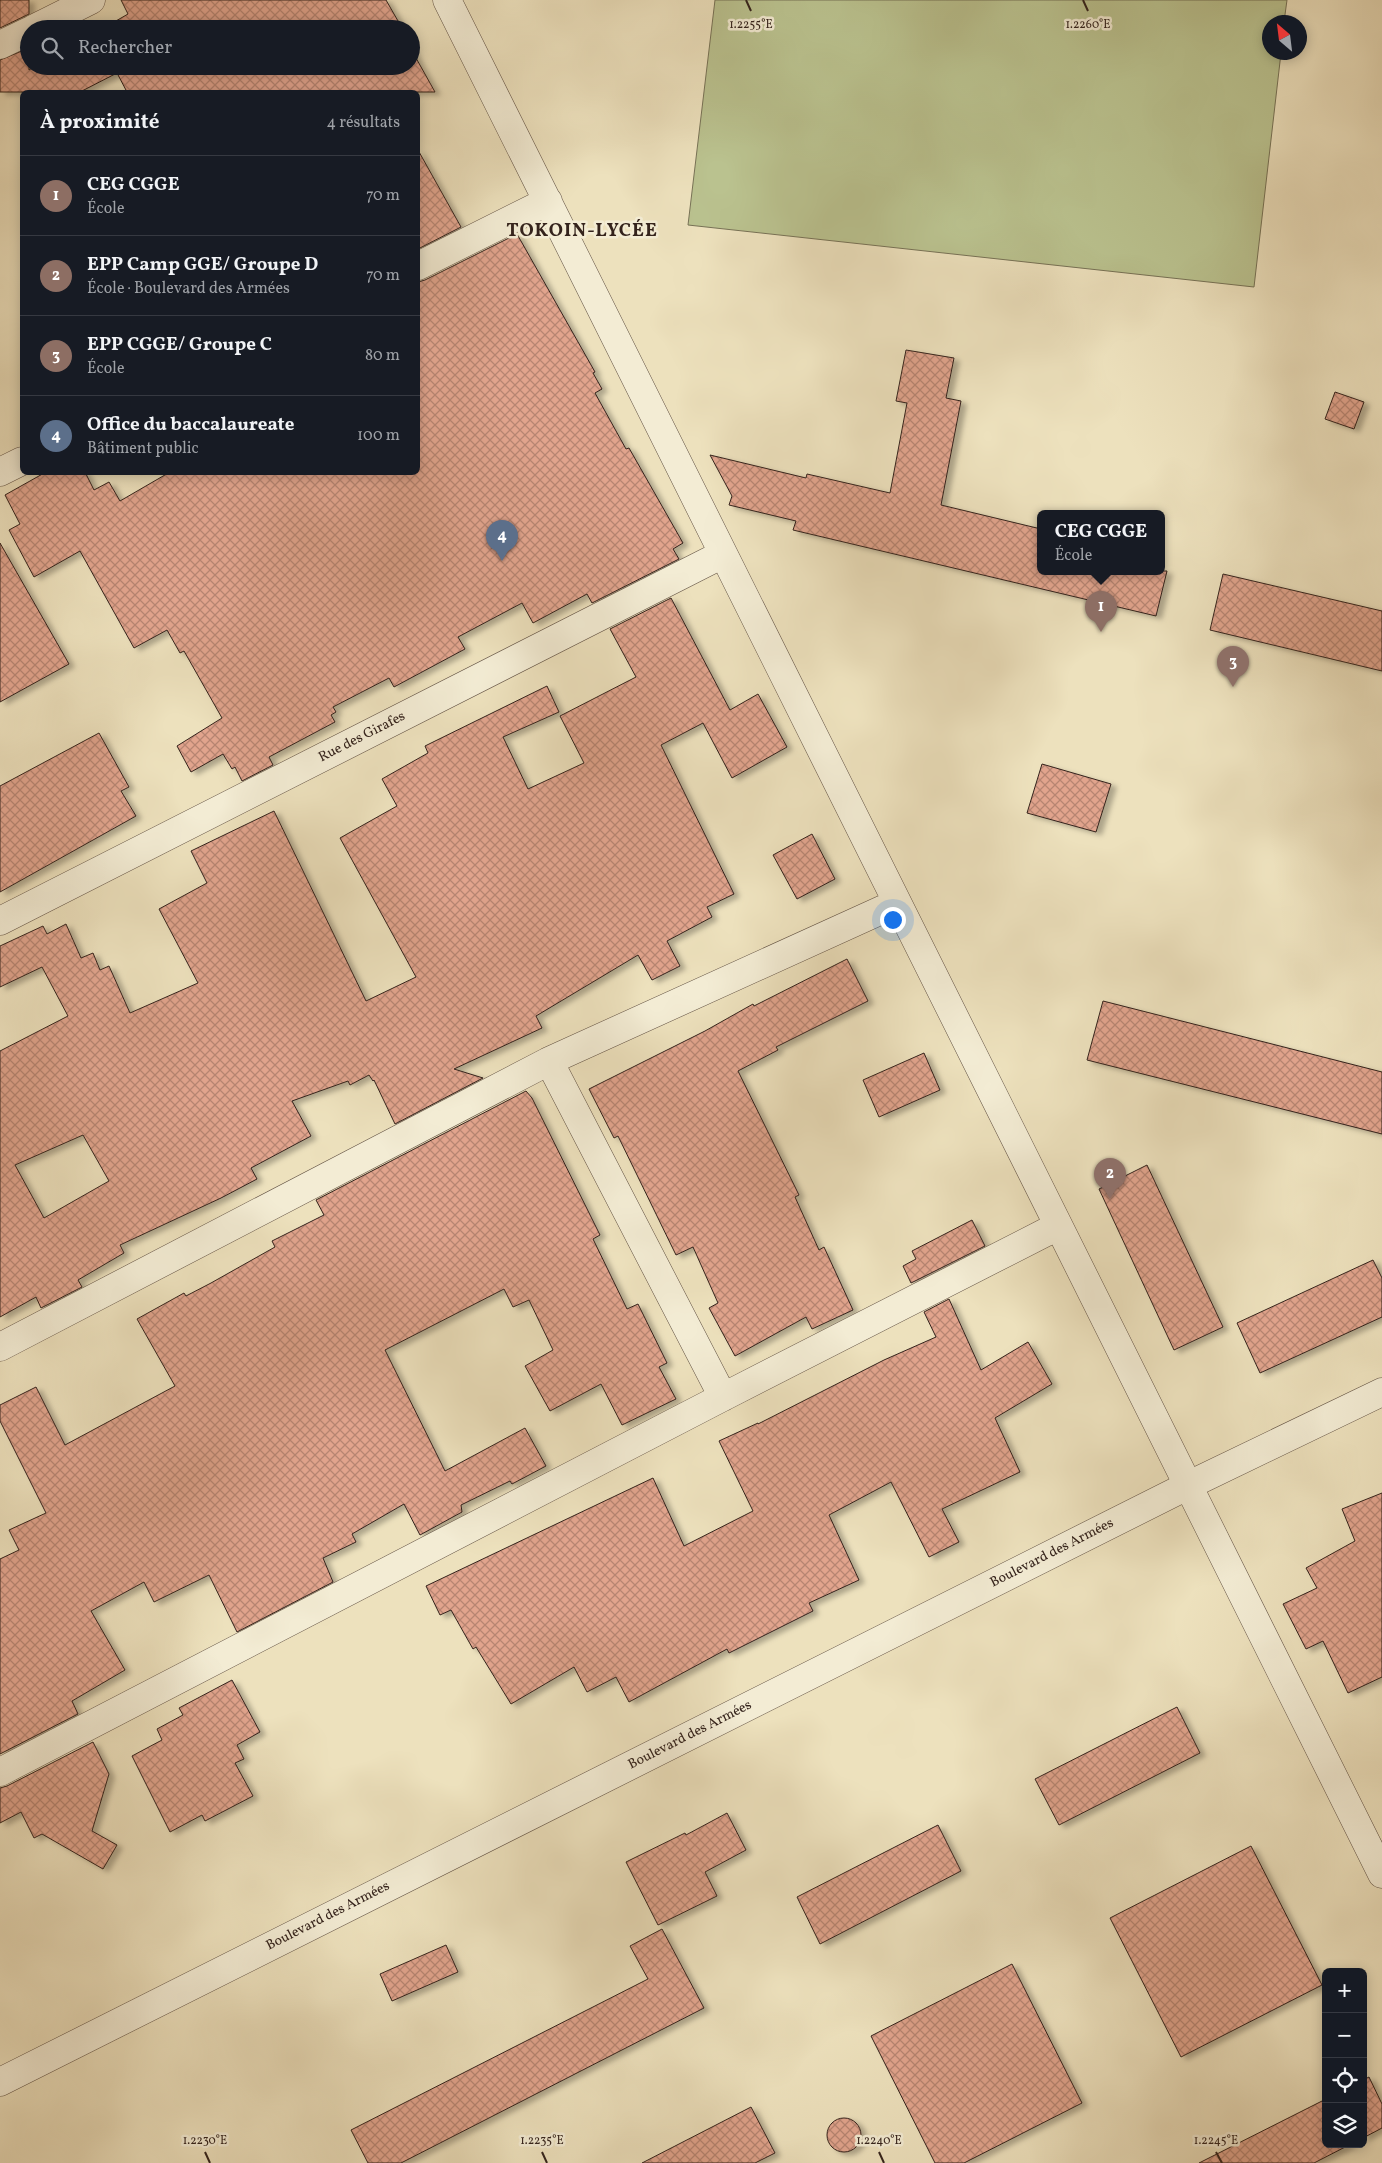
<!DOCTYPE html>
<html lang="fr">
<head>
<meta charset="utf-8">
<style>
	body { margin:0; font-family:Vollkorn,serif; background:#20242c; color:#f1f3f6 }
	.controls { position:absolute; right:15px; bottom:15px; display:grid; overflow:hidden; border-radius:8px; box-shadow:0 2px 12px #0003 }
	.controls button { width:45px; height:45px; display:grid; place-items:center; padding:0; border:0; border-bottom:1px solid #363941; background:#171b24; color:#f1f3f6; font:25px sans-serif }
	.compass { position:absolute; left:1262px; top:15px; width:45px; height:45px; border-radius:50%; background:#171b24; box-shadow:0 2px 12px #0003; rotate:332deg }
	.you { position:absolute; left:892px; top:919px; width:18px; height:18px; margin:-12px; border:4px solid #fff; border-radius:50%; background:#1a73e8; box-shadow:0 0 0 8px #1a73e833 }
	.badge { display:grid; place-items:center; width:32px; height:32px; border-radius:50%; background:#c59692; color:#fff; font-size:16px; font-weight:700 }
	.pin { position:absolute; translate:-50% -41px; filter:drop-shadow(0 1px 2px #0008) }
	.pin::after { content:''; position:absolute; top:26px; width:18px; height:15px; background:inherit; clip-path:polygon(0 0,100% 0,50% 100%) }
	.popup { position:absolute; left:1037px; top:510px; width:128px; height:65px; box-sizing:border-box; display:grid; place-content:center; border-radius:8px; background:#171b24; filter:drop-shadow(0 1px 4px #0005); font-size:16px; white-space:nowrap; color:#9ea1a6 }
	.popup b { font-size:19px; color:#f1f3f6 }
	.popup::after { content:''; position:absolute; left:50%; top:100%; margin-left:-10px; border:10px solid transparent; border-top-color:#171b24 }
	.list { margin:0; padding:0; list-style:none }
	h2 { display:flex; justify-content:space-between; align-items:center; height:65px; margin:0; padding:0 20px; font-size:21px }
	h2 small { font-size:16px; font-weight:400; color:#9ea1a6 }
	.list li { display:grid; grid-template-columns:32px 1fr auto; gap:15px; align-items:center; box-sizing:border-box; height:80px; padding:0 20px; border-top:1px solid #363941 }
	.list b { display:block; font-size:19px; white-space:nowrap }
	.list p { margin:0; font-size:16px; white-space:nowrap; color:#9ea1a6 }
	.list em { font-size:16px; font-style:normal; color:#9ea1a6 }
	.icon { flex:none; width:28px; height:28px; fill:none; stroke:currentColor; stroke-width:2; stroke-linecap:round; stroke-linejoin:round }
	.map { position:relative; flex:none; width:1382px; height:2163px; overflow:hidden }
	.search { position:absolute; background:#171b24; box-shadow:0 2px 12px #0003; left:20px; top:20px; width:400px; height:55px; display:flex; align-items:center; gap:12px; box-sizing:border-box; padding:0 18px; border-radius:28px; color:#9ea1a6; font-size:19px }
	.panel { position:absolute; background:#171b24; box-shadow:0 2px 12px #0003; left:20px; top:90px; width:400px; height:385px; border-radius:8px }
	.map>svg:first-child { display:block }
</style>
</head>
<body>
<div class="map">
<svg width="1382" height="2163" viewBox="0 0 1382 2163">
	<defs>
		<pattern id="building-cross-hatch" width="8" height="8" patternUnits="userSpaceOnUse" patternTransform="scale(1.25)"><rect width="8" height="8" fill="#e1a48d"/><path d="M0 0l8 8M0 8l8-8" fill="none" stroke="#b78572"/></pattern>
		<filter id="shadow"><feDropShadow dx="5.5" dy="3" stdDeviation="2.5" flood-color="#0004"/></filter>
	</defs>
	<rect width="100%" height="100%" fill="#ede1bd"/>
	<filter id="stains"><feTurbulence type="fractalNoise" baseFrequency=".004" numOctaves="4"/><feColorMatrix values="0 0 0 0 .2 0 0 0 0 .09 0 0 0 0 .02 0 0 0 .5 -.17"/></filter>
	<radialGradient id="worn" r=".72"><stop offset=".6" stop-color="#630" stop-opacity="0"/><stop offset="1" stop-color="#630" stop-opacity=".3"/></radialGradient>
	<path fill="#bac28f" stroke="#777256" d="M715 0H1287L1284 22H1270V52L1281 53 1254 287 688 225Z"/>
	<path fill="url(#building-cross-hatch)" stroke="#34231c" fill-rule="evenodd" filter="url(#shadow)" d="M0 0H29V14L0 28Z
		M121 0H386L402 28 102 29 128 14Z
		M29 48V70L35 66H411V49L435 92H127L117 73 80 92H0V60Z
		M418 150 461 227 418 249Z
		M517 234 595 372 593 373 602 389 595 393 626 449 629 448 683 543 673 549 679 559 592 603 587 594 533 623 522 603 458 637 465 649 394 687 389 678 333 707 336 712 331 715 335 722 269 757 273 765 242 781 235 767 232 769 223 754 191 772 177 746 222 718 184 651 180 653 167 630 134 648 80 551 34 577 9 530 20 524 5 495 46 472H85L94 490 109 482 120 501 170 472H418V282L425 280Z
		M906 350 954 358 946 398 961 401 941 505 1041 529V571H1167L1156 616 793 530 796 521 729 505 732 496 710 455 806 478 807 474 890 493 907 403 896 401Z
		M1335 392 1364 402 1354 429 1325 419Z
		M0 543 69 664 0 702Z
		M1223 574 1382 611V671L1210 630Z
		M671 598 730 710 758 694 787 747 732 778 703 723 661 745 734 894 707 907 712 917 667 941 680 966 652 980 638 955 536 1016 542 1028 454 1069 483 1078 395 1124 374 1080 373 1081 369 1075 350 1085 348 1081 292 1101 311 1136 251 1168 257 1179 221 1198 120 1245 124 1253 78 1280 82 1287 41 1308 36 1297 0 1317V1051L68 1016 42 967 0 987V946L43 926 47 934 66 924 81 958 93 953 100 970 109 966 130 1013 198 983 159 909 207 883 191 851 274 811 366 1001 416 977 340 838 397 806 382 779 428 753 425 746 547 686 559 712 503 737 528 789 584 763 560 716 636 677 610 629ZM83 1135 109 1181 44 1218 15 1165Z
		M99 733 129 787 121 791 136 816 0 892V786Z
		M1042 764 1111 784 1096 832 1027 813Z
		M812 834 835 879 797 899 773 855Z
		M847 959 868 1001 776 1047 778 1050 738 1071 799 1195 795 1197 819 1250 824 1247 853 1310 812 1329 806 1317 735 1356 709 1308 718 1303 693 1247 676 1255 618 1136 614 1138 589 1089 705 1031 753 1004 754 1006Z
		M1103 1001 1382 1072V1134L1087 1060Z
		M924 1053 940 1090 879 1117 863 1080Z
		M526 1091 532 1098 600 1235 593 1239 627 1309 638 1304 667 1363 659 1367 676 1399 622 1425 601 1384 550 1411 525 1366 553 1350 529 1300 513 1307 504 1289 385 1350 445 1471 525 1428 546 1466 512 1484 510 1481 461 1505 462 1512 420 1535 404 1504 352 1534 356 1542 323 1558 333 1582 237 1632 209 1575 154 1602 144 1582 91 1611 125 1670 72 1701 78 1714 0 1754V1559L19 1550 9 1530 46 1513 0 1421V1405L36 1387 65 1445 175 1386 137 1319 184 1293 186 1296 211 1283 275 1247 272 1241 324 1215 316 1200Z
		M1147 1165 1223 1327 1174 1350 1099 1189Z
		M972 1220 985 1246 911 1283 903 1266 916 1259 912 1251Z
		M1373 1260 1382 1278V1317L1260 1373 1237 1323Z
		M949 1299 981 1370 1028 1342 1052 1384 995 1418 1020 1472 942 1509 959 1542 929 1557 891 1482 829 1515 859 1580 809 1603 813 1611 729 1653 727 1649 629 1702 616 1677 587 1692 574 1667 511 1704 476 1647 473 1649 451 1610 440 1615 426 1586 653 1478 684 1546 753 1511 719 1441 758 1423V1424L884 1360 936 1337 924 1312Z
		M1382 1493V1677L1348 1693 1323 1641 1306 1649 1283 1604 1317 1588 1306 1568 1355 1541 1342 1509Z
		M232 1680 260 1732 237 1745 244 1759 235 1763 253 1796 205 1821 202 1815 170 1832 132 1756 162 1740 157 1729 183 1715 179 1708Z
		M1177 1707 1200 1753 1059 1825 1035 1779Z
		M93 1742 109 1774 92 1831 117 1845 103 1869 42 1834 34 1838 21 1812 0 1823V1788L7 1786Z
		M727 1813 746 1850 705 1872 717 1896 658 1925 626 1862 685 1833 686 1835Z
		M938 1825 961 1871 820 1944 797 1897Z
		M1251 1846 1322 1985 1181 2057 1110 1918Z
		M662 1929 704 2008 401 2163H368L351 2130 648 1979 630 1946Z
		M446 1945 458 1972 392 2001 380 1974Z
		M1012 1964 1082 2103 964 2163H935L871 2036Z
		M1369 2077 1382 2104V2128L1363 2138V2080Z
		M1326 2099V2144H1351L1314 2163H1199Z
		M751 2107 775 2153 755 2163H642Z
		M827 2135a17 17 0 1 1 34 0a17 17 0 1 1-34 0Z"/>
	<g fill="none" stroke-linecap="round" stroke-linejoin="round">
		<defs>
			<path id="minor" d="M447 0 1382 1874
				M33 29 91 0
				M0 45 29 31
				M418 266 548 201
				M0 472 22 461
				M0 921 723 554
				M549 1061 723 1397
				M0 1347 549 1061 897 903
				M0 1772 723 1397 1058 1226"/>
			<path id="tertiary" d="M0 2082 1189 1485 1382 1392"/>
		</defs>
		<use href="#minor" stroke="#625244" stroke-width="29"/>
		<use href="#tertiary" stroke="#625244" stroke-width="29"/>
		<use href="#minor" stroke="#f3ecd4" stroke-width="28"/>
		<use href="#tertiary" stroke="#f3ecd4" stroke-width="28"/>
	</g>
	<path fill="none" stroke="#34231c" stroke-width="2" d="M746 0 751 11M1083 0 1088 11M205 2152 210 2163M542 2152 547 2163M879 2152 884 2163M1216 2152 1222 2163"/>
	<g text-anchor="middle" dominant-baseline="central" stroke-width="5" stroke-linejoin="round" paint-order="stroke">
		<g font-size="14" fill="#34231c" stroke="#f3ecd4">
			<text transform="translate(362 737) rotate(-27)">Rue des Girafes</text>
			<text transform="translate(1052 1553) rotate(-27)">Boulevard des Armées</text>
			<text transform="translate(690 1735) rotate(-27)">Boulevard des Armées</text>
			<text transform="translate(328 1916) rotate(-27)">Boulevard des Armées</text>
		</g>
		<g font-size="19" font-weight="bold" letter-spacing="1" fill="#34231c" stroke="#f3ecd4">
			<text x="582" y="231">TOKOIN-LYCÉE</text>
		</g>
	</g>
	<g font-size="12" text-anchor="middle" fill="#34231c" stroke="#f3ecd4" stroke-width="5" stroke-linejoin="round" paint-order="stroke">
		<text x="751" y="28">1.2255°E</text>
		<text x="1088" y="28">1.2260°E</text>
		<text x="205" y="2144">1.2230°E</text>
		<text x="542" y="2144">1.2235°E</text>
		<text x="879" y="2144">1.2240°E</text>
		<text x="1216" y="2144">1.2245°E</text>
	</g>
	<rect width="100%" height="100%" filter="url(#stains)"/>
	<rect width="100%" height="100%" fill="url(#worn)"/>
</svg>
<div class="controls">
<button>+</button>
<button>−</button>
<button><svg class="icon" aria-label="locate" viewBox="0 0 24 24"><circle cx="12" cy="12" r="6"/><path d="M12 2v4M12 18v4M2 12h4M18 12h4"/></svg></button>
<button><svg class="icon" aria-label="layers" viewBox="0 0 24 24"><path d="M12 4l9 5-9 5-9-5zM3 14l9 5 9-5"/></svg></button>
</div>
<svg class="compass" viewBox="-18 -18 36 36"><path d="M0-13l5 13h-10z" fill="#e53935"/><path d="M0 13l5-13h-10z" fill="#9ea1a6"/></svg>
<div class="you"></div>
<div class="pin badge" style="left:1101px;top:632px;background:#8d6e63">1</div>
<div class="popup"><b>CEG CGGE</b>École</div>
<div class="pin badge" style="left:1110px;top:1199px;background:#8d6e63">2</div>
<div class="pin badge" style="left:1233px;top:687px;background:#8d6e63">3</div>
<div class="pin badge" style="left:502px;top:561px;background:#5c6f8a">4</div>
<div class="search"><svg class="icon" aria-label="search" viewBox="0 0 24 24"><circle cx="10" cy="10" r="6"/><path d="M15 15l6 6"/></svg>Rechercher</div>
<section class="panel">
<h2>À proximité<small>4 résultats</small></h2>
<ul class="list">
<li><span class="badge" style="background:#8d6e63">1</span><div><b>CEG CGGE</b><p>École</p></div><em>70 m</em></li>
<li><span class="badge" style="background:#8d6e63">2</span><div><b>EPP Camp GGE/ Groupe D</b><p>École · Boulevard des Armées</p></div><em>70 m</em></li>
<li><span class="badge" style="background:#8d6e63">3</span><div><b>EPP CGGE/ Groupe C</b><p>École</p></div><em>80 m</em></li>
<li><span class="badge" style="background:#5c6f8a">4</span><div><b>Office du baccalaureate</b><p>Bâtiment public</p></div><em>100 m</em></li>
</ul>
</section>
</div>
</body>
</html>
